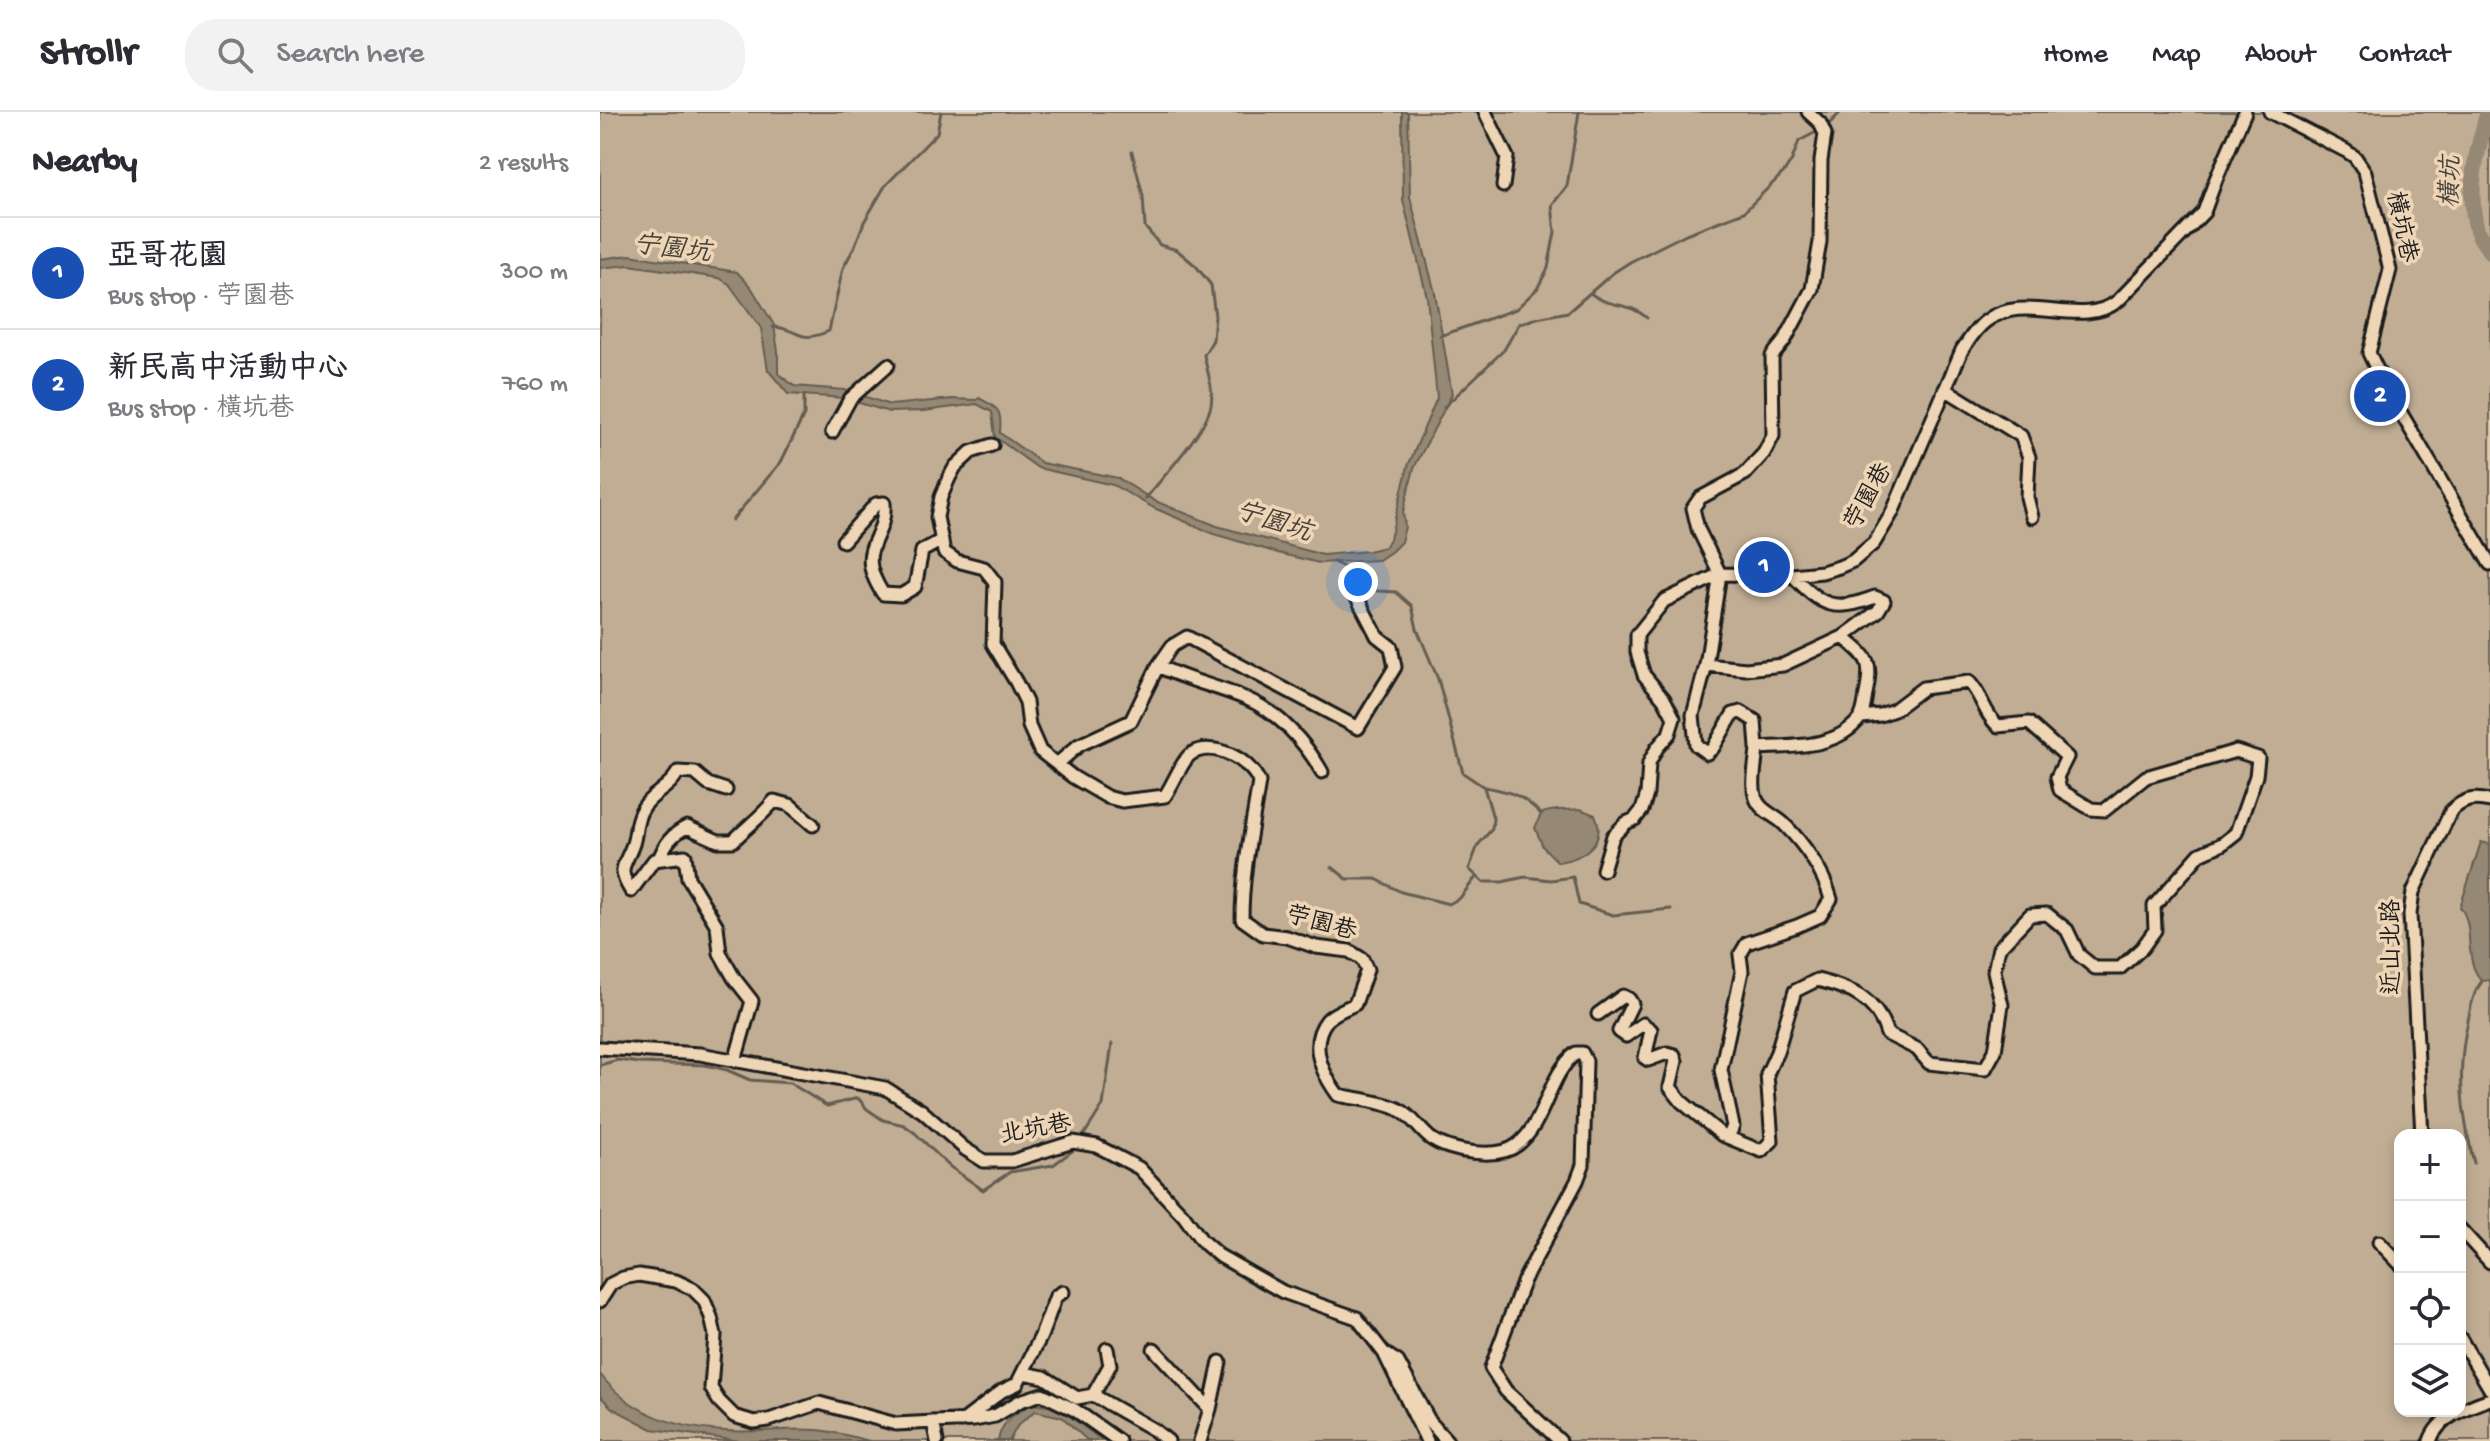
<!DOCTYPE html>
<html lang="en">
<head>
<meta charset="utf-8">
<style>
	body { margin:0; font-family:"Gochi Hand","LXGW WenKai TC",sans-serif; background:#f2f2f3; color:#2b2b33 }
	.controls { position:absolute; right:24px; bottom:24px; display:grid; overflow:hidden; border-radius:16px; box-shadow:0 4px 12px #0003 }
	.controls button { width:72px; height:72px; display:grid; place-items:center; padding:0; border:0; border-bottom:2px solid #e1e1e2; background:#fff; color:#2b2b33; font:40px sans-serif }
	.you { position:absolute; left:758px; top:470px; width:28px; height:28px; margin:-20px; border:6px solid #fff; border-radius:50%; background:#1a73e8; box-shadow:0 0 0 12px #1a73e833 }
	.badge { display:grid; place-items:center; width:52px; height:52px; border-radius:50%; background:#2563eb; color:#fff; font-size:26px; font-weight:700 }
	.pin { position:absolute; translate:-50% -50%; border:4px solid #fff; box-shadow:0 2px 8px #0006 }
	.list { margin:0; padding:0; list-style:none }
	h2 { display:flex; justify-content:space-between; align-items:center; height:104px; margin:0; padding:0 32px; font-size:34px }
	h2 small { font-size:26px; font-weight:400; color:#7c7c81 }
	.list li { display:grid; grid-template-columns:52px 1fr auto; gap:24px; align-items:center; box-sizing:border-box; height:112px; padding:0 32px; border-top:2px solid #e1e1e2 }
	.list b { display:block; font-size:30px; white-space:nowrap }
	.list p { margin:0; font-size:26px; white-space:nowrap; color:#7c7c81 }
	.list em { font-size:26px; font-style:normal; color:#7c7c81 }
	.icon { flex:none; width:44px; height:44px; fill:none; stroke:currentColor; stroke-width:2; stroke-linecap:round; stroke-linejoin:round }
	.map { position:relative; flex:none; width:1890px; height:1329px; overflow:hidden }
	header { display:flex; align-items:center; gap:48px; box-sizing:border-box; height:112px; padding:0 40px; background:#fff; border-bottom:2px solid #e1e1e2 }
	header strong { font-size:38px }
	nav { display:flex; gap:44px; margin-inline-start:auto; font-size:28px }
	.search { width:560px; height:72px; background:#f2f2f3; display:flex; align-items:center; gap:20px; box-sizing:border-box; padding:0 28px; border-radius:32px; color:#7c7c81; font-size:30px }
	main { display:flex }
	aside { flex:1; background:#fff }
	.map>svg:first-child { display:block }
</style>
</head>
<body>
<header>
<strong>Strollr</strong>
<div class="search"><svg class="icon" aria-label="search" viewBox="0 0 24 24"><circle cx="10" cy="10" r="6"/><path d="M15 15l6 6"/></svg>Search here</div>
<nav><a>Home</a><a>Map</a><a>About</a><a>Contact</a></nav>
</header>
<main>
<aside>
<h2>Nearby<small>2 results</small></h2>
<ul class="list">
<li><span class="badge" style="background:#1a4fb4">1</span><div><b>亞哥花園</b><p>Bus stop · 苧園巷</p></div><em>300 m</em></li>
<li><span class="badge" style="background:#1a4fb4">2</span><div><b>新民高中活動中心</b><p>Bus stop · 橫坑巷</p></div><em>760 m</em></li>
</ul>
</aside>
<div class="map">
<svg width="1890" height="1329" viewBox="0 0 1890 1329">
	<rect width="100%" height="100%" fill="#e0caac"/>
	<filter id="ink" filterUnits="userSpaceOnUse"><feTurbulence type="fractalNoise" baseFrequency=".0125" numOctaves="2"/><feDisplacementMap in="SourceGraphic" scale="16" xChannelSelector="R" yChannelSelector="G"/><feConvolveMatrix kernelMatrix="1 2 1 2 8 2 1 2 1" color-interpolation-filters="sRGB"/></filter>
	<g filter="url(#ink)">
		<path fill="#c0ad94" stroke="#6e6458" stroke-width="2" fill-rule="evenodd" d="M0 0H1890V1329H0ZM1800 1023H1860V1299H1800Z"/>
		<path fill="#958874" stroke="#655d51" stroke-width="2" d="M802 0H808L810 85 835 181 852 282 814 356 803 400 805 415 801 430 792 439 779 448 719 451 678 441 614 422 554 396 513 373 438 356 395 325 392 300 377 292 324 299 289 300 243 286 188 282 168 258 161 216 129 172 119 166 29 153 0 156V147L30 143 137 160 151 175 174 213 178 239V261L194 274 245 278 290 293 352 287 377 288 379 286C399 297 402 297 400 321L442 351 518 366 555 389 617 414 723 443 768 439 785 435 790 427 808 354 837 286 827 185 803 88Z
			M980 697 995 703C1008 731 982 747 958 750L943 735 935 716 941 702C952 696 967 699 980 697Z
			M1881 730 1890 732V868L1882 869C1862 848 1876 815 1860 795Z
			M0 1262C30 1302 76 1316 124 1319 155 1321 186 1316 216 1318 234 1319 253 1325 270 1329H140L52 1317 12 1296 0 1284Z
			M432 1292 457 1295 503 1329H488L462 1305 435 1299 418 1313 409 1329H398C401 1309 416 1300 432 1292Z"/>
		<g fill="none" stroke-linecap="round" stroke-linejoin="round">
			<path stroke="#655d51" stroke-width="3" d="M1227 14 1241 0
				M532 40 543 84 545 115 560 133 577 138 596 154 611 173 615 204 613 228 604 243C607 259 614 277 611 293 607 317 563 365 546 386
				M990 181C1010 197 1029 189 1047 206
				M173 215C200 216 197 233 229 219L243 156 254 136 264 110 285 74 337 21 341 0
				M840 224 916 197 937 177 948 156 955 120 952 93 967 74 979 0
				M844 295 904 238 919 212 937 206 968 200 1013 161 1030 150 1086 122 1144 100 1185 59 1192 48 1199 29 1220 18
				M132 408 181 350 204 303V283
				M733 450 765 465 777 479 796 480 812 494 817 517 838 567 863 661 884 675 893 706 892 717 878 733 869 757 883 770H902L925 765 951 768 973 765 979 792 1013 803 1071 797
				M885 675C912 680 922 683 941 702
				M732 755 747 767H776L801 780 849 792 860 786 876 765
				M0 953 18 948 39 951 105 953 127 958 150 968 190 971 227 994 258 986 267 997 283 1008 304 1013 315 1021 349 1054 383 1078 410 1060 453 1053 475 1037
				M482 1026 503 993 512 932
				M1874 1051C1862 1002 1856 960 1868 909 1871 894 1873 881 1882 869"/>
			<path stroke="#958874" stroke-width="16" d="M1888 0C1877 37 1866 79 1877 118 1879 125 1886 133 1890 140"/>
			<defs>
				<path id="minor" d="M885 0 907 45 903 74
					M1208 0 1220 11 1225 22 1221 49 1220 130 1212 177 1185 228 1172 244 1173 324 1164 341 1145 362 1100 386 1093 396 1098 417 1120 462 1192 463 1222 460 1239 455 1253 449 1274 431 1292 401 1362 238C1369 228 1376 216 1386 209 1425 179 1480 218 1518 189L1604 100 1616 67 1645 0
					M1670 0 1746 39 1755 45 1765 60 1790 158 1769 241 1785 274 1890 452
					M1345 277 1421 324 1429 345 1427 385 1432 405
					M232 320 250 287 288 253
					M392 333 371 340 355 355 349 366 341 385 337 405 344 440 357 449 384 456 395 470 393 532 416 570 426 590 429 614 440 639 473 665 507 685 522 689 565 684C572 674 583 647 591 642 613 628 651 648 659 670 652 715 642 761 642 807L663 822 687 825 716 835 749 839 762 847 767 858 755 892C747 896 733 901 727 908 708 932 722 961 738 983 757 987 781 989 798 997 812 1004 818 1016 830 1026 848 1040 898 1048 917 1033 946 1011 947 964 976 941H982L986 949 983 1053 977 1069 924 1168 891 1256 906 1279 960 1329
					M243 429 276 392 284 391C287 430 252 434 283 482L301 483 315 475 322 439 342 428
					M1120 462 1106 553 1093 603 1096 633 1107 641 1113 636 1133 602 1141 600 1155 609 1157 636
					M1106 553 1146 557 1183 553 1243 525
					M558 554C589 569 616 574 647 587 678 600 706 631 722 660
					M457 652 479 633 531 609 558 554 572 534 587 525 758 616 795 555 791 535 777 524 752 476
					M126 678 108 672 95 661 78 660C70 676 52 681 43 696 35 708 37 719 33 732 25 755 16 755 31 779L54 748 85 744 88 766 117 814 120 841 134 866 152 889 135 949
					M59 747C65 732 72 722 87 715L118 729H133C147 715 162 704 174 689L190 693 213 713
					M1003 758 1013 724 1026 711 1035 707 1042 698 1047 682 1049 651 1057 636 1069 622 1074 606 1064 587 1044 563 1037 540V523L1064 489 1120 462
					M998 902 1023 884 1029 887 1032 892 1019 919 1026 924 1043 912 1051 918 1045 946 1048 948 1067 941 1074 943 1076 949 1070 975 1082 990 1122 1023 1161 1039 1172 1029 1167 962 1177 940 1195 879 1217 868C1250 876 1277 887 1287 922L1317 937 1329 951 1385 957 1395 939 1402 893 1394 859 1399 836 1430 803 1447 802 1467 818 1479 843 1495 856H1520L1542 836 1555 818 1554 794 1600 742 1622 732 1636 721 1656 664 1658 646 1636 639 1546 665 1505 698 1491 697 1460 678 1457 665 1467 645 1429 611 1398 614C1384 602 1382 583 1369 570L1323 576 1294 598 1280 603 1262 605
					M0 936 100 942 285 976 322 999 365 1037 384 1049H412L473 1030 497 1034 539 1056 584 1104 602 1129 618 1143 683 1180 757 1206 784 1241 798 1250 830 1310 847 1329
					M1822 1023 1810 802 1813 780 1851 699C1864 687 1873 685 1890 689
					M1129 1024 1133 1014 1121 958 1142 859 1140 843 1147 831 1197 814 1220 804 1231 787C1223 759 1204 732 1184 712 1177 705 1164 700 1159 692 1149 679 1156 652 1157 636 1191 634 1237 637 1260 606 1264 600 1265 589 1266 582 1273 548 1268 546 1243 525L1278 499 1284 489 1275 485C1233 501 1222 494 1192 463
					M1860 1117 1890 1150
					M1779 1130 1800 1152
					M0 1189 11 1172 23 1166 39 1163 76 1169 93 1177 104 1188 111 1205 115 1223 111 1276 119 1289 134 1304 154 1310 169 1308 219 1291 296 1312 374 1308 395 1304 420 1289 442 1282 475 1298 519 1329
					M1860 1226 1890 1277
					M554 1237 610 1297 600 1329
					M785 1243 827 1329
					M423 1261 444 1265 477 1286 493 1283 510 1253 507 1237
					M493 1283 554 1318 568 1329
					M610 1297 620 1250
					M363 1309 402 1279 417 1272 441 1224 456 1184 463 1180
					M333 1310 337 1329
					M1830 1329C1838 1305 1867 1295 1890 1287"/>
			</defs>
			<use href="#minor" stroke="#1c1c1c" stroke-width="17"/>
			<use href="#minor" stroke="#edd5b5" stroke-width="11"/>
		</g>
	</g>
	<g text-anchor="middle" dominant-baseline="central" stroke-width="7" stroke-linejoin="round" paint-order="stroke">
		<g font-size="24" fill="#1c1c1c" stroke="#edd5b5">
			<text transform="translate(1800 115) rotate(78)">橫坑巷</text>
			<text transform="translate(1270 385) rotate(-61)">苧園巷</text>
			<text transform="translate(721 813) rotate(15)">苧園巷</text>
			<text transform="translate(1793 835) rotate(-90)">近山北路</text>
			<text transform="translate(436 1019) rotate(-10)">北坑巷</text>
		</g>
		<g font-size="26" font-style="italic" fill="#46423b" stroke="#edd5b5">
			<text transform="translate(1853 70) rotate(-88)">橫坑</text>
			<text transform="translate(72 139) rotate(7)">宁園坑</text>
			<text transform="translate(673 412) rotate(18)">宁園坑</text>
		</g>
	</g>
</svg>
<div class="controls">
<button>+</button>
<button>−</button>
<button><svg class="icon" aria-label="locate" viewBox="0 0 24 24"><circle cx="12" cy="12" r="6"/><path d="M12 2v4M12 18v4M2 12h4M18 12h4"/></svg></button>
<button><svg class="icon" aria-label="layers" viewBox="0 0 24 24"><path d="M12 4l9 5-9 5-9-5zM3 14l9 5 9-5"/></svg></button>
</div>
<div class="you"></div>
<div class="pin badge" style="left:1164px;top:455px;background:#1a4fb4">1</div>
<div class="pin badge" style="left:1780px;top:284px;background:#1a4fb4">2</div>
</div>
</main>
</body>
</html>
